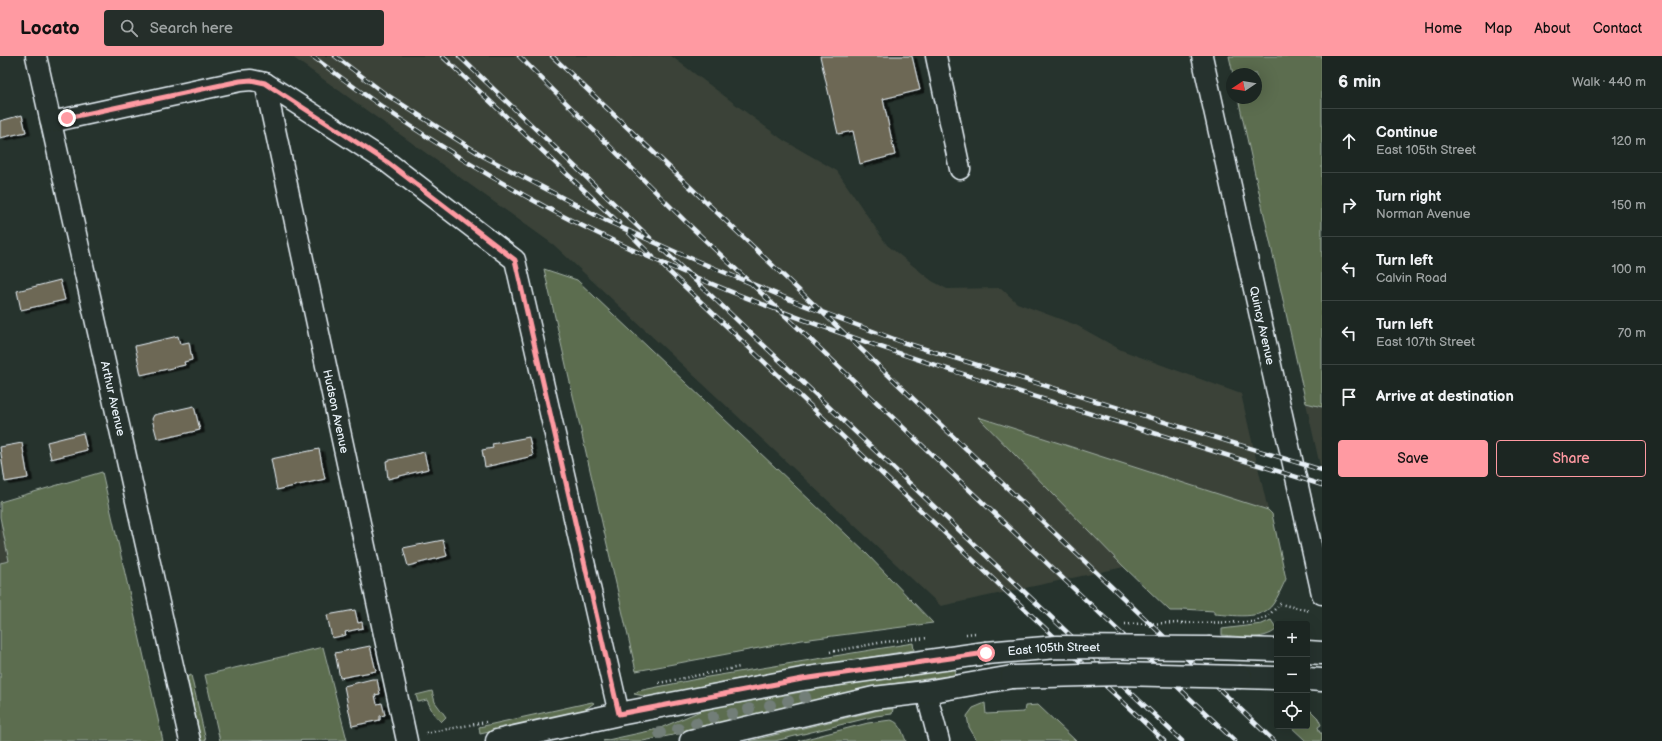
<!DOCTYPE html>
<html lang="en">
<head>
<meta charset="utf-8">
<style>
	body { margin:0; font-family:"Balsamiq Sans",sans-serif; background:#252e2a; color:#f1f3f6 }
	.controls { position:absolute; right:12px; bottom:12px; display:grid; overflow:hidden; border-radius:4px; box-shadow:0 4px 16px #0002 }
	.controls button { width:36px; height:36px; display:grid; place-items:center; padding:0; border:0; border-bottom:1px solid #3a4340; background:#1c2622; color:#f1f3f6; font:20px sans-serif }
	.compass { position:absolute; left:1226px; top:12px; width:36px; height:36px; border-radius:50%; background:#1c2622; box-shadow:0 4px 16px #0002; rotate:258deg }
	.stop { position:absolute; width:12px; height:12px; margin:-9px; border:3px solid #ff9aa2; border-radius:50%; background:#fff }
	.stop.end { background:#ff9aa2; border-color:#fff; box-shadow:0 1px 4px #0008 }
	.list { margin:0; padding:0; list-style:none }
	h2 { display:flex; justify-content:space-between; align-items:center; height:52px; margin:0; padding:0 16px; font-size:17px }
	h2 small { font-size:13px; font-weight:400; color:#a0a5a5 }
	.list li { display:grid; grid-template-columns:26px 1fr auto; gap:12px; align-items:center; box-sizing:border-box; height:64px; padding:0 16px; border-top:1px solid #3a4340 }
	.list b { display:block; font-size:15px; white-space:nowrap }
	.list p { margin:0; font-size:13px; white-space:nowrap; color:#a0a5a5 }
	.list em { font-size:13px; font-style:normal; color:#a0a5a5 }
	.actions { display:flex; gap:8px; padding:12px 16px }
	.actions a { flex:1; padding:9px 0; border:1px solid #ff9aa2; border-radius:4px; text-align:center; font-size:14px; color:#ff9aa2 }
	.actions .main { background:#ff9aa2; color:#111 }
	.icon { flex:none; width:22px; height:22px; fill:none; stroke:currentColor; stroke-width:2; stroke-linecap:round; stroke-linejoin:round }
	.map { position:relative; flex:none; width:1322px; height:685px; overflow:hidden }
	header { display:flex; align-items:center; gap:24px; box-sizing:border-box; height:56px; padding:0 20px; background:#ff9aa2; color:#111 }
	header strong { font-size:19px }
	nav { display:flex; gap:22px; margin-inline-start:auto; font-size:14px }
	.search { width:280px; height:36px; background:#252e2a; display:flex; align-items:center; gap:10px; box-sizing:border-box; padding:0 14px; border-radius:4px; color:#a0a5a5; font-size:15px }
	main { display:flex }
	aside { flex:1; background:#1c2622 }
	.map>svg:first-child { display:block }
</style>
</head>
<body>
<header>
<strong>Locato</strong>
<div class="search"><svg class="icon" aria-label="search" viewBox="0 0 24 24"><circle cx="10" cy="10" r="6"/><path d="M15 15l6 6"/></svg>Search here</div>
<nav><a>Home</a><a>Map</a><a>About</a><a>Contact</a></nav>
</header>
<main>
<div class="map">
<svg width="1322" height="685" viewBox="0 0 1322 685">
	<defs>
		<filter id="shadow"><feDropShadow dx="4.5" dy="2.5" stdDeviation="0" flood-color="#0009"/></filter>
	</defs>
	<rect width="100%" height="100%" fill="#26332d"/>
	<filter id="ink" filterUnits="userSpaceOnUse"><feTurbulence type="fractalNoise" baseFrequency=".025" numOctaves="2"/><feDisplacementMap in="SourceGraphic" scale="8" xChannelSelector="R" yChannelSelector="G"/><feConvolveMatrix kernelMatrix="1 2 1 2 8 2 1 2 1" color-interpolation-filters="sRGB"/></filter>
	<g filter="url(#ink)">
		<path fill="#3b4339" d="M291 0H671L783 84 837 115 887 189 932 225 947 233 1001 232 1017 247 1076 269 1121 294 1241 338 1268 454 979 361 1124 511 941 550 554 189Z
			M1306 347 1322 351V419Z
			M0 463 9 505 0 507Z"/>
		<path fill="#5b6d50" stroke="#a2afa4" d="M1229 0H1322V351L1306 347 1238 42H1256V18H1233Z
			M544 213 577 224 867 498 933 567 802 584 636 615Z
			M978 361 1268 454 1272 458 1286 523C1282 531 1278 541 1273 548 1262 565 1232 559 1214 558V555L1183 553 1182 555H1170L1124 511Z
			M102 416 163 685H0V507L9 505 0 461V446Z
			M1271 564 1277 573C1263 586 1239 580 1222 579V573L1262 568Z
			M913 587 914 594 748 621 649 641 634 638 638 635 702 622Z
			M323 591 347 684 220 685 205 619Z
			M952 612 956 615 954 619 870 631 836 639 713 671 643 685H603L658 673 705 653 875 623Z
			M191 619 206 685H201L187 621Z
			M432 635 435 646 446 661 441 666 433 657 427 644 418 646 416 639Z
			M592 646 594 647 582 656 480 678 479 671Z
			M985 647 986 658 1024 656 1025 650 1038 649 1076 685H977L969 671 967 660 973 652Z
			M1307 651 1318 662 1321 669 1318 671 1320 677H1322V685H1306L1290 670H1307Z
			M883 653H893L892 658 876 660 775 685H749Z
			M891 664C901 667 902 676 906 685H798L868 667Z"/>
		<path fill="#6d6755" stroke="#e8f1f8" filter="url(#shadow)" d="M820 0H912L920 34 883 43 895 99 860 108 853 75 838 78Z
			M22 59 26 76 0 82V65Z
			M60 224 65 244 21 254 17 235Z
			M178 280 180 288 189 286 192 304 184 306 185 309 141 319 135 290Z
			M194 350 200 374 161 383 157 382 152 363 154 359Z
			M83 377 87 394 51 403 47 386Z
			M529 381 533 400 485 411 482 394 493 392 492 388Z
			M22 387 28 422 5 426 0 391Z
			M319 393 325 423 277 434 271 403Z
			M424 396 428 413 388 423 386 405Z
			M443 484 447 500 408 510 403 492Z
			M355 554 358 567 362 566 363 572 345 576 346 579 332 582 327 559Z
			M370 590 376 615 340 622 335 597Z
			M372 623H377L380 638 375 639 377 648 382 647 385 659 380 660V664L352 670 344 630Z"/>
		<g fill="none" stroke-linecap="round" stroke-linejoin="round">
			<defs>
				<g id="minor">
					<path id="s1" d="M36 0 190 685"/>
					<path d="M936 0 960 113"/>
					<path id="s2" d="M1202 0 1322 538"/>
					<path id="s3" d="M265 27 407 685"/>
					<path d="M51 66 240 25 251 24 265 27 387 106 515 204 619 658"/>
					<path d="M926 636 939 685"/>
				</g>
				<path id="major" d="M1210 592 1277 594
					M1307 596 1322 597
					M1241 621 1277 622
					M1307 623 1322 624
					M497 685 619 658 802 623 986 597
					M691 685 874 642 926 636 1012 621"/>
			</defs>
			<use href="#minor" stroke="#e8f1f8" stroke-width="23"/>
			<use href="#major" stroke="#e8f1f8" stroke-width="25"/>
			<path stroke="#e8f1f8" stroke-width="2.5" stroke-dasharray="1 3" stroke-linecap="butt" d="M1182 567 1252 566 1267 561 1280 548 1310 555
				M830 596 884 586 928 582
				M659 627 740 611
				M426 677 486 666"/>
			<use href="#minor" stroke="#26332d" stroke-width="20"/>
			<use href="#major" stroke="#26332d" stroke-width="22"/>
			<defs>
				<path id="rail" d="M312 0C402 68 497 129 599 178 830 289 1079 351 1322 429
					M335 0 384 37 483 100 607 165 678 197 798 247 902 286 1322 414
					M442 0 619 167
					M459 0 650 182
					M519 0 687 167 1235 685
					M552 0 1274 685
					M629 177 653 201
					M662 193 1182 685
					M663 210 1164 685"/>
			</defs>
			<use href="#rail" stroke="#e8f1f8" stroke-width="4.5"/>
			<use href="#rail" stroke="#26332d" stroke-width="3" stroke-dasharray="9" stroke-linecap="butt"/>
			<defs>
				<g id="major-bridge">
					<path id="s4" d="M986 597 1057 591 1210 592"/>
					<path d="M1012 621 1119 618 1241 621"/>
				</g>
			</defs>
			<use href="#major-bridge" stroke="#e8f1f8" stroke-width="25" stroke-linecap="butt"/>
			<path stroke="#e8f1f8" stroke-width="2.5" stroke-dasharray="1 3" stroke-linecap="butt" d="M1125 568 1182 567
				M966 578 976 577"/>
			<use href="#major-bridge" stroke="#26332d" stroke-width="22"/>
		</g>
		<g fill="#727e78">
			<circle cx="805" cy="641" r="6"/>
			<circle cx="788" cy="645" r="6"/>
			<circle cx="770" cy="649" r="6"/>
			<circle cx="749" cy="653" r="6"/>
			<circle cx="732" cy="658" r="6"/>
			<circle cx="713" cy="661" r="6"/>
			<circle cx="696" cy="667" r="6"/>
			<circle cx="678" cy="673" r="6"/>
			<circle cx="660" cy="677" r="6"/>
		</g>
	</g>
	<g fill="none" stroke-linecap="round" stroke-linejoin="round" filter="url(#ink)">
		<path stroke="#ff9aa2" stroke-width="5" d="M67 62 240 25 251 24 265 27 387 106 515 204 619 658 802 623 986 597"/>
	</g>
	<g text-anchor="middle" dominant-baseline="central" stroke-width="3.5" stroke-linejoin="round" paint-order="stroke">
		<g font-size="12" fill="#e8f1f8" stroke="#26332d">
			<text stroke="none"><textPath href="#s2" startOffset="276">Quincy Avenue</textPath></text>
			<text stroke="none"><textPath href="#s1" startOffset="351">Arthur Avenue</textPath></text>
			<text stroke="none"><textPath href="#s3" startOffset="336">Hudson Avenue</textPath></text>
			<text stroke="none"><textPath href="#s4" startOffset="68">East 105th Street</textPath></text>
		</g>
	</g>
</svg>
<div class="controls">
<button>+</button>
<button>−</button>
<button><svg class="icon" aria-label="locate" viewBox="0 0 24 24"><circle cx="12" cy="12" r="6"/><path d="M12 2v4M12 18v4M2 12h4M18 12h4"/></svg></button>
</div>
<svg class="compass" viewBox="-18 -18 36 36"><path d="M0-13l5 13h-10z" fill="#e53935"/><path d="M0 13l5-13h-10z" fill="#a0a5a5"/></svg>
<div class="stop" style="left:986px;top:597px"></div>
<div class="stop end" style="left:67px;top:62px"></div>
</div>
<aside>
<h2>6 min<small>Walk · 440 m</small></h2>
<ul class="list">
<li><svg class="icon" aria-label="ahead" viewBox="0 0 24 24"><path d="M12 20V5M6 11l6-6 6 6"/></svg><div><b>Continue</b><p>East 105th Street</p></div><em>120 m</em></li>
<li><svg class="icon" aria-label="right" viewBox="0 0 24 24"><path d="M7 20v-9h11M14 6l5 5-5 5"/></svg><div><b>Turn right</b><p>Norman Avenue</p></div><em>150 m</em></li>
<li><svg class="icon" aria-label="left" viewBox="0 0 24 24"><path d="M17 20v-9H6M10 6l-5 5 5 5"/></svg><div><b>Turn left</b><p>Calvin Road</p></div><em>100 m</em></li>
<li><svg class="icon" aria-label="left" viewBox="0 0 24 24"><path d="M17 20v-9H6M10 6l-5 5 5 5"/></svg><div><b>Turn left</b><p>East 107th Street</p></div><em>70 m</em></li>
<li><svg class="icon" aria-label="arrive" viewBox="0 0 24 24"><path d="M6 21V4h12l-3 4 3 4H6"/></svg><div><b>Arrive at destination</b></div></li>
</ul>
<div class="actions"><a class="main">Save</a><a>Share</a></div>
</aside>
</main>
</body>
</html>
